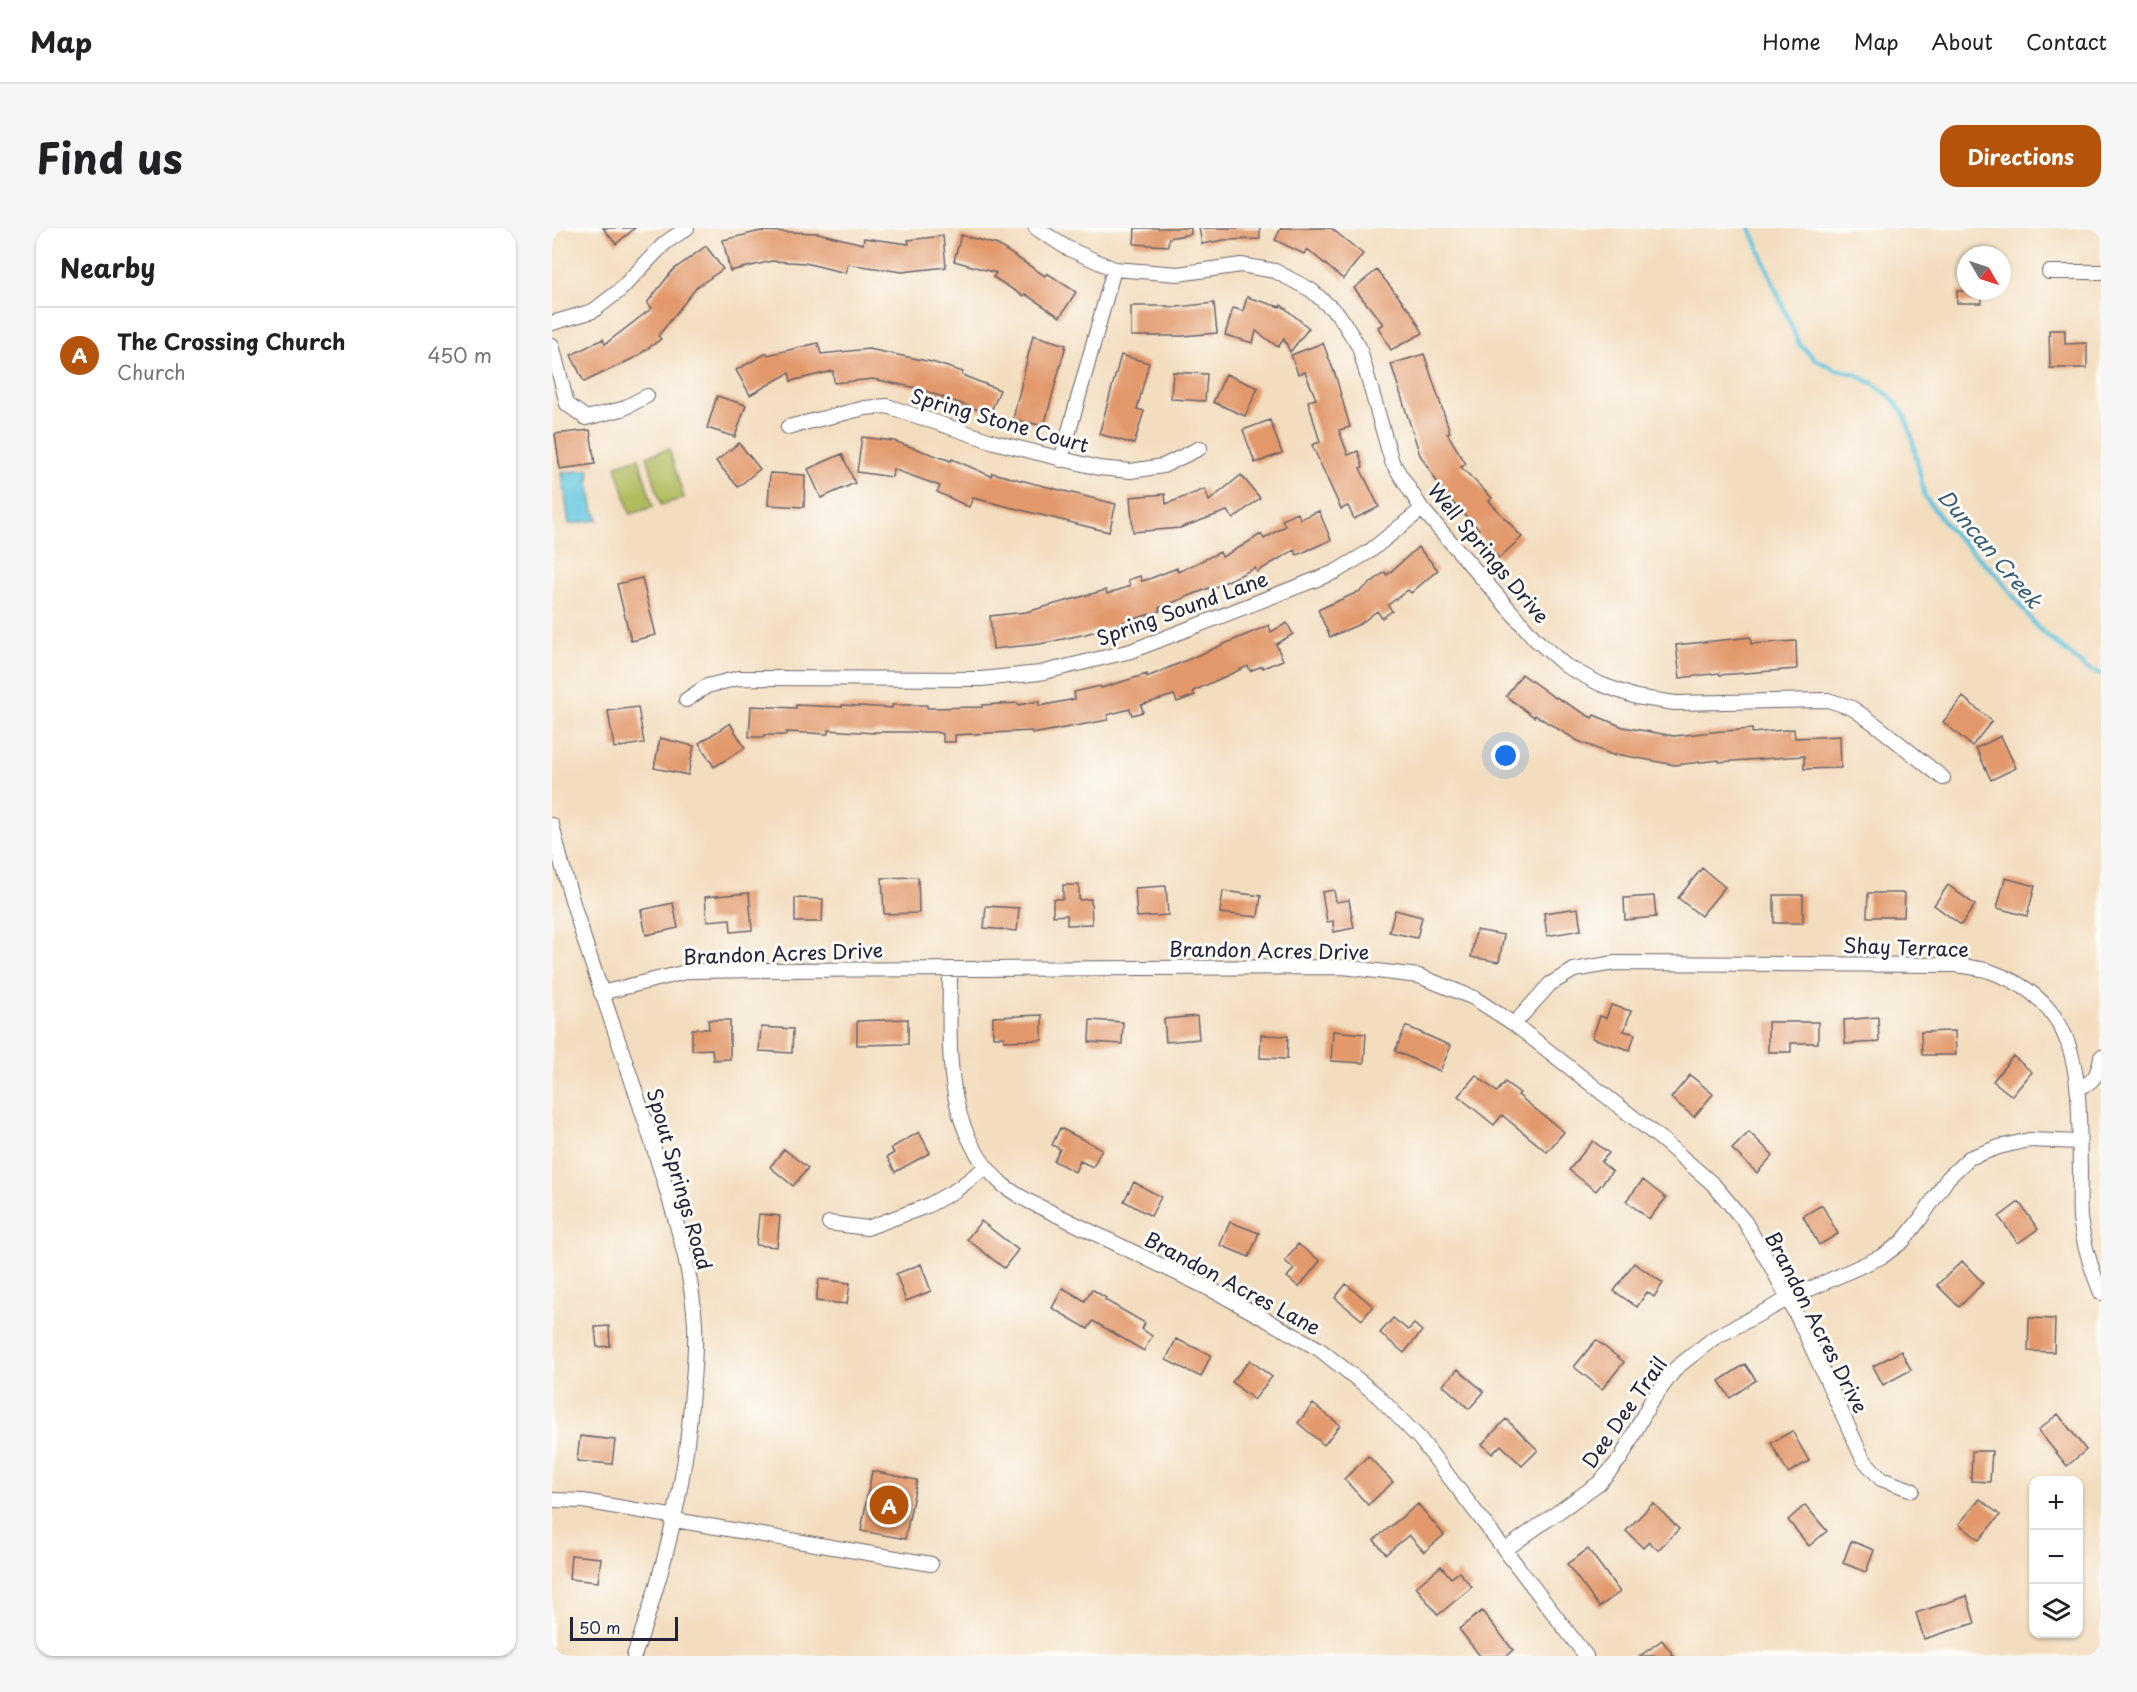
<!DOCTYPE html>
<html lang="en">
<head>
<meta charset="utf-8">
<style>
	body { margin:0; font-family:"Playpen Sans",sans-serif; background:#f6f6f6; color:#202124 }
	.controls { position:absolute; right:18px; bottom:18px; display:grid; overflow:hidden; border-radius:12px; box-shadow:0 2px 4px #0004 }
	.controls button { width:54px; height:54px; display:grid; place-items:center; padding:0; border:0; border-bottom:2px solid #e0e0e0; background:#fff; color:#202124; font:30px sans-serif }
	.compass { position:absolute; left:1405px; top:18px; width:54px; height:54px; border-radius:50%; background:#fff; box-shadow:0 2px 4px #0004; rotate:129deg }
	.scale { position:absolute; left:18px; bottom:15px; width:108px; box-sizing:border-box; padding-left:6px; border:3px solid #22223b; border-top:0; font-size:16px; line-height:21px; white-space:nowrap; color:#22223b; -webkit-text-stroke:4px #fdfcf7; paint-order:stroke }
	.you { position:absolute; left:954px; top:528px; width:21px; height:21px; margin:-15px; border:4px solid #fff; border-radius:50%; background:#1a73e8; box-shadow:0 0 0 9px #1a73e833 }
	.badge { display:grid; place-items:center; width:39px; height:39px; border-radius:50%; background:#b45309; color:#fff; font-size:20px; font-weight:700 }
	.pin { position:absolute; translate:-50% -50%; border:3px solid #fff; box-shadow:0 2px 6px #0006 }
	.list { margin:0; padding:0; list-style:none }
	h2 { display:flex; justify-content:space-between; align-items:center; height:78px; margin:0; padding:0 24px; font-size:26px }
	h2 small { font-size:20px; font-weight:400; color:#757577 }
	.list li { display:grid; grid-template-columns:39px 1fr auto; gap:18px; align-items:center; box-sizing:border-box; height:96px; padding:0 24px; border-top:2px solid #e0e0e0 }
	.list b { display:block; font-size:22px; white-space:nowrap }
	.list p { margin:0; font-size:20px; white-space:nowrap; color:#757577 }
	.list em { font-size:20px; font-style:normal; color:#757577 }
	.icon { flex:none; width:33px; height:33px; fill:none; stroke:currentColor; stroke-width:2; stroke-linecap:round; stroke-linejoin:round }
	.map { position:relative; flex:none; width:1549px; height:1428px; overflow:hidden; border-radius:18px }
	header { display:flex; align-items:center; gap:36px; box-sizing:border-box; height:84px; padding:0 30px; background:#fff; border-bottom:2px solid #e0e0e0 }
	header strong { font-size:28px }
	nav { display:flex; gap:33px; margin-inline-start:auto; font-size:21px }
	.intro { display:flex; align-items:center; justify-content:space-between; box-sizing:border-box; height:144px; padding:0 36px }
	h1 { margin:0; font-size:42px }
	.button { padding:15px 27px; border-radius:18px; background:#b45309; color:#fff; font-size:21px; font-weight:700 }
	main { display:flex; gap:36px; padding:0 36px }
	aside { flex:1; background:#fff; border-radius:18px; box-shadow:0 2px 4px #0004 }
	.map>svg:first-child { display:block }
</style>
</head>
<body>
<header>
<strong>Map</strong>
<nav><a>Home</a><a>Map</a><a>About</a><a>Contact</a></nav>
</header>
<div class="intro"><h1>Find us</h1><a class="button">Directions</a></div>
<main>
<aside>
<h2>Nearby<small></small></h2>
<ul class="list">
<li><span class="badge">A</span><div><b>The Crossing Church</b><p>Church</p></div><em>450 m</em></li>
</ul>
</aside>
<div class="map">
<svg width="1549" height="1428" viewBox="0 0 1549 1428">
	<rect width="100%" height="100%" fill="#fdfcf7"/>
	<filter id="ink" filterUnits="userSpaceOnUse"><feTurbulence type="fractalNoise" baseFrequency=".0167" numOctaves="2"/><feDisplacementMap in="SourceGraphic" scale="12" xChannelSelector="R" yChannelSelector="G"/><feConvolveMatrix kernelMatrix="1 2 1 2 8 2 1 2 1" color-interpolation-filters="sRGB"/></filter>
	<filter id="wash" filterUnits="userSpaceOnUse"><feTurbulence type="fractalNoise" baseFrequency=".008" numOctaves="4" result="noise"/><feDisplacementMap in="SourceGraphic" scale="24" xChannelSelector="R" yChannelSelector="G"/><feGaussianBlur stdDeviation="1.35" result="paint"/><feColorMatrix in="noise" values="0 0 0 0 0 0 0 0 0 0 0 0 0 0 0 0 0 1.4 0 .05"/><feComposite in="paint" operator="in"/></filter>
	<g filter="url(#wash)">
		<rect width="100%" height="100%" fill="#f3ddbf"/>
		<path fill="#b0bb5d" stroke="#696e4c" stroke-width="1.5" d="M117 221 132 270 109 277 95 228Z
			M87 230 101 279 78 286 64 237Z"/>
		<path fill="#5fc4dd" stroke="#40738c" stroke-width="1.5" d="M37 241 38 247 36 249 42 284 44 285 46 292 17 296 10 245Z"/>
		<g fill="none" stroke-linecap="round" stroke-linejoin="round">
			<path stroke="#5fc4dd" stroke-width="4.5" d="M1198 0 1247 116 1263 131 1282 141 1303 146 1322 156 1339 169 1352 186 1359 206 1373 269 1399 303 1446 348 1485 399 1534 440 1549 446"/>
		</g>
		<g id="blocks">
			<path fill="#e2986a" d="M51 0H83L64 16Z
				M583 0H639V6L617 10 616 18 582 16Z
				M647 0H708V11L672 12 650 16Z
				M729 0H779L811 26 791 51 755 21 752 26 723 12Z
				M209 3 266 5 311 16 312 10 357 16 356 12 391 8 394 39 350 44 296 36 294 45 253 35 220 33 178 43 171 12Z
				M409 7 446 17 493 48 495 45 524 64 508 89 473 66 471 68 441 49 444 45 402 33Z
				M154 18 171 41 145 59 106 108 109 111 84 129 32 154 19 127 51 111 53 116 100 80 95 75 121 42Z
				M825 42 857 82H858L871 105 839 122 826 99 831 96 802 60Z
				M1405 63H1430V75H1405Z
				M695 69 728 79 729 77 757 100 738 124 732 111 726 119 704 103 701 115 673 107 681 80 691 83Z
				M662 75 665 105 630 108H579V78H616V80Z
				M1497 102H1513V116L1535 115V140H1498Z
				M481 107 514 117 492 198 461 191Z
				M266 115 269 126 317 121 380 134 411 144 410 147 448 162 438 186 365 160 321 151 282 155 281 143 239 153 237 145 198 167 184 142 215 125 216 127Z
				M771 115 784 149 798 199 787 202 796 227 806 223 811 239 808 240 827 279 802 291 796 278 789 281 760 217 768 214 756 173 764 171 753 144 746 146 739 127Z
				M872 126 898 204 895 205 914 236 909 239 940 270 937 273 970 309 947 330 924 304 927 301 894 268 868 227 839 136Z
				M569 127 597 135 585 181 592 183 582 216 547 206Z
				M621 144 655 146 653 173 619 171Z
				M674 146 706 160 693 188 661 174Z
				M165 168 194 177 183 209 155 200Z
				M718 192 730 225 703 235 691 202Z
				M38 202 43 236 8 241 3 206Z
				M310 209 342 213 399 233 400 231 439 248 440 245 564 276 557 304 421 270 417 279 385 264 388 258 341 241 340 249 305 244Z
				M187 215 208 241 186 259 164 233Z
				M290 226 303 255 269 270 256 241Z
				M218 245 253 247 252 279 216 277Z
				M689 247 708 270 681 291 675 283 628 300 581 304 578 269 613 266 614 276 653 261 657 273Z
				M767 283 779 312 745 327 742 322 705 344 703 340 661 360 660 359 607 380 608 383 534 406 488 416 441 421 438 388 474 384 554 362 555 366 578 358 576 352 588 348 590 353 597 351 625 340 626 344 668 324 670 329 690 318 709 306 712 311 733 298 730 292 746 285 748 291Z
				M866 319 886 342 859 365 856 362 836 377 840 383 830 390 825 383 808 396 778 409 766 382 808 363 833 344 835 347Z
				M90 350 104 407 79 413 65 356Z
				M735 395 741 406 724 416 731 432 711 440 710 438 698 443 696 438 641 463 643 467 625 474 622 467 589 477 591 484 580 487 578 481 555 487 556 492 480 506V503L403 507V514H391V506L383 504H322V505L276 502V506L234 504V507H212V509H197L199 478 244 480V477L290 479V477L340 480V477H375V480L430 479V477L466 475V477L487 473V478L523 471 522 464 548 458 549 460 595 446V449L717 397 719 404Z
				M1199 409V416L1244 413 1245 441 1168 447 1167 445 1128 450 1124 417Z
				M970 446 1003 470 1004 469 1040 490 1042 487 1071 499 1122 508 1171 503 1200 501V505L1242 501 1243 510 1288 508 1289 540 1252 541V528L1167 534V532L1123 537 1064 526 1063 528 1026 513 983 487 982 489 954 468Z
				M1411 469 1440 493 1420 518 1391 494Z
				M86 479 92 515 62 520 56 483Z
				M178 495 193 520 162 539 147 515Z
				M1449 508 1464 540 1439 552 1424 520Z
				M108 510 142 518 136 547 102 540Z
				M1150 640 1173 659 1149 688 1126 670Z
				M366 649 367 685 332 686 330 650Z
				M1453 650 1483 658 1475 688 1445 680Z
				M511 657H527V672L539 671 540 696 515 697V687L501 688V671H511Z
				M1396 657 1423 677 1409 697 1382 677Z
				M614 658 616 687 585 689 583 660Z
				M782 662 784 674 797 672 802 700 782 704 781 693 775 694 770 664Z
				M671 663 709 668 706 689 668 685Z
				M197 665 200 702 179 704 178 691 155 693 153 669Z
				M1316 665H1353L1352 689H1315Z
				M1222 667H1251V695H1222Z
				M1102 668 1104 689 1073 692 1072 670Z
				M243 670 271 671 270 694H243Z
				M121 675 126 700 94 707 89 682Z
				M434 678 467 680 465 703 432 700Z
				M1026 680 1029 702 995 708 992 685Z
				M843 682 870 689 865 710 837 704Z
				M924 702 952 707 947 734 919 729Z
				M1059 777 1079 783 1072 803 1083 806 1078 822 1040 810 1048 788 1054 790Z
				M490 787V812L452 813V809H441V789Z
				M645 788 647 811 614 814 612 791Z
				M1326 789 1327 814 1293 816 1292 792Z
				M356 791V816L305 817V793Z
				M156 792H178V831L161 832 160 821 140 822V801H157Z
				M538 792 571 794 570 816 537 814Z
				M1216 794H1266V815H1239V824H1216Z
				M854 798 899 818 888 843 843 823Z
				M209 799 241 801 240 825 207 823Z
				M781 803 814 806 812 835 779 833Z
				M1403 803 1404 827H1370L1369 804Z
				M709 807 736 808 735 831 708 830Z
				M1461 828 1480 844 1460 868 1441 853Z
				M924 847 945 864 953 854 968 865 966 867 1012 904 995 924 950 887 942 897 906 868Z
				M1138 847 1161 866 1142 889 1119 870Z
				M508 900 550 921 541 939 528 933 523 944 502 933 508 921 500 917Z
				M367 904 378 925 343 944 335 929 342 925 339 920Z
				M1197 904 1221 927 1205 945 1180 921Z
				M1041 913 1057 925 1049 934 1060 943 1044 963 1017 942Z
				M232 921 256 940 241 958 218 939Z
				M1091 952 1114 970 1097 991 1074 973Z
				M582 954 609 969 599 988 572 973Z
				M1467 974 1486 1001 1466 1015 1447 989Z
				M1270 977 1286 1006 1267 1017 1251 988Z
				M207 986 228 988 225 1019 204 1017Z
				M429 993 466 1022 452 1040 415 1011Z
				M678 994 707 1005 697 1029 668 1017Z
				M746 1016 768 1033 747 1059 735 1049 742 1041 733 1033Z
				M1410 1033 1431 1055 1407 1079 1385 1057Z
				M1082 1035 1111 1055 1102 1069 1095 1064 1085 1079 1062 1063Z
				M369 1036 379 1063 354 1073 344 1046Z
				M267 1051 298 1055 295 1076 264 1073Z
				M794 1056 821 1078 810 1092 783 1070Z
				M511 1060 533 1073 540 1061 554 1070 553 1072 593 1095 590 1101 600 1108 592 1123 541 1093 536 1101 500 1080Z
				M841 1090 856 1102 862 1096 870 1103 852 1125 828 1105Z
				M1477 1090 1503 1091 1502 1124 1476 1123Z
				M57 1098 58 1118 45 1119 43 1099Z
				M624 1111 659 1127 649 1149 614 1132Z
				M1044 1112 1072 1134 1050 1161 1022 1139Z
				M1349 1123 1359 1142 1331 1157 1321 1138Z
				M698 1132 720 1149 702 1172 680 1154Z
				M1193 1136 1204 1152 1178 1170 1167 1153Z
				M906 1141 932 1164 917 1181 891 1157Z
				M761 1176 788 1197 772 1217 746 1195Z
				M1506 1186 1534 1222 1515 1238 1486 1202Z
				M954 1191 986 1222 970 1238 949 1217 940 1226 930 1216Z
				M1240 1203 1257 1233 1236 1245 1219 1215Z
				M28 1208 63 1212 60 1236 25 1233Z
				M1420 1223H1440L1438 1254 1419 1253Z
				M816 1228 841 1254 816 1277 792 1251Z
				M320 1243 365 1252 353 1311 309 1303Z
				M1428 1271 1448 1287 1427 1312 1407 1296Z
				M1101 1275 1127 1301 1106 1322 1097 1314 1091 1320 1074 1303Z
				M866 1276 892 1307 872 1324 857 1307 834 1326 822 1312Z
				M1253 1277 1275 1303 1257 1318 1236 1292Z
				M1299 1313 1322 1322 1314 1344 1291 1335Z
				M1036 1321 1068 1364 1047 1379 1015 1336Z
				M19 1327 49 1330 46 1354 17 1351Z
				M889 1338 899 1350 907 1344 920 1359 886 1387 864 1359Z
				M1415 1368 1423 1395 1372 1411 1364 1385Z
				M930 1383 961 1422 954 1428H928L907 1401Z
				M1110 1412 1122 1428H1088Z"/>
		</g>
	</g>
	<g filter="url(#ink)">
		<use href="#blocks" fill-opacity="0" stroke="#6b6369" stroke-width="1.5"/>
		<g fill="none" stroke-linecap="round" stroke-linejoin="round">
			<defs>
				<path id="minor" d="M484 0 515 20 562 41 626 46 689 37 723 43 759 62 787 87 807 119 840 234 870 281 983 411 1014 438 1048 456 1084 469 1123 475 1276 472 1300 480 1323 496 1391 550
					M1497 44H1549
					M0 95 41 83 67 63 113 15 135 0
					M0 117 15 176 34 190 70 181 95 168
					M236 199 313 180 335 178 442 214 547 240 579 243 611 238 648 220
					M509 232 562 41
					M134 472 155 458 187 450 429 451 488 445 579 423 783 344 818 323 870 281
					M0 597C27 713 73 823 107 937 123 989 140 1042 143 1096 144 1118 142 1142 140 1164 134 1257 113 1340 82 1428
					M398 741C398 817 389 901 451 957 459 963 469 969 478 974L668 1066 767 1121 824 1166 868 1211 1034 1428
					M49 765 138 743 213 742 791 739 867 748 922 770 962 796 1109 911 1161 956 1193 994 1220 1040 1248 1094 1311 1231 1329 1251 1360 1262
					M962 796 998 756 1022 742 1062 735 1404 737C1416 739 1429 740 1440 744 1536 778 1526 861 1528 944 1528 959 1527 975 1528 990 1531 1013 1540 1043 1549 1065
					M1526 860C1543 854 1546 846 1549 829
					M277 995 315 1000 375 978 404 962 434 939
					M0 1272 31 1273 124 1289
					M123 1292 379 1336
					M954 1321 1047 1255 1069 1230 1098 1175 1124 1140 1162 1110 1236 1071 1331 1028 1351 1013 1369 990 1396 950 1417 930 1447 919 1477 912 1527 914"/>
			</defs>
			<use href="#minor" stroke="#6b6369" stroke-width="16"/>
			<use href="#minor" stroke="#fff" stroke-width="14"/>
		</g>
	</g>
	<g text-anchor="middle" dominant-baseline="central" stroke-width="6" stroke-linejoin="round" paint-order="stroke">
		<g font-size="20" fill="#22223b" stroke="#fdfcf7">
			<text transform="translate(448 192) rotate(16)">Spring Stone Court</text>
			<text transform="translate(937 325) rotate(50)">Well Springs Drive</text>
			<text transform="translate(630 380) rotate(-20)">Spring Sound Lane</text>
			<text transform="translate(1354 719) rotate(2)">Shay Terrace</text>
			<text transform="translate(717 722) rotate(1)">Brandon Acres Drive</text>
			<text transform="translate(231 725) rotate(-2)">Brandon Acres Drive</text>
			<text transform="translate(128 951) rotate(74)">Spout Springs Road</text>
			<text transform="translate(681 1055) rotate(28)">Brandon Acres Lane</text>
			<text transform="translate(1265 1094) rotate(63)">Brandon Acres Drive</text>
			<text transform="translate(1072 1184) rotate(-55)">Dee Dee Trail</text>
		</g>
		<g font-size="21" font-style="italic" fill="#375b74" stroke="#fdfcf7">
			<text transform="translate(1439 320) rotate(50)">Duncan Creek</text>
		</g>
	</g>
</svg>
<div class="controls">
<button>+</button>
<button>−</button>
<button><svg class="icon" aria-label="layers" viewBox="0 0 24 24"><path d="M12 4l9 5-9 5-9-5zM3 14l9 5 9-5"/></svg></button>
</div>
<svg class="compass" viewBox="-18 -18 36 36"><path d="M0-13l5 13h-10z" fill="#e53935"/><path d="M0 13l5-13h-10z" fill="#757577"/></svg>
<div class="scale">50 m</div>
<div class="you"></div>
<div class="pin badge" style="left:337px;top:1277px">A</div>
</div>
</main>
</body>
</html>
